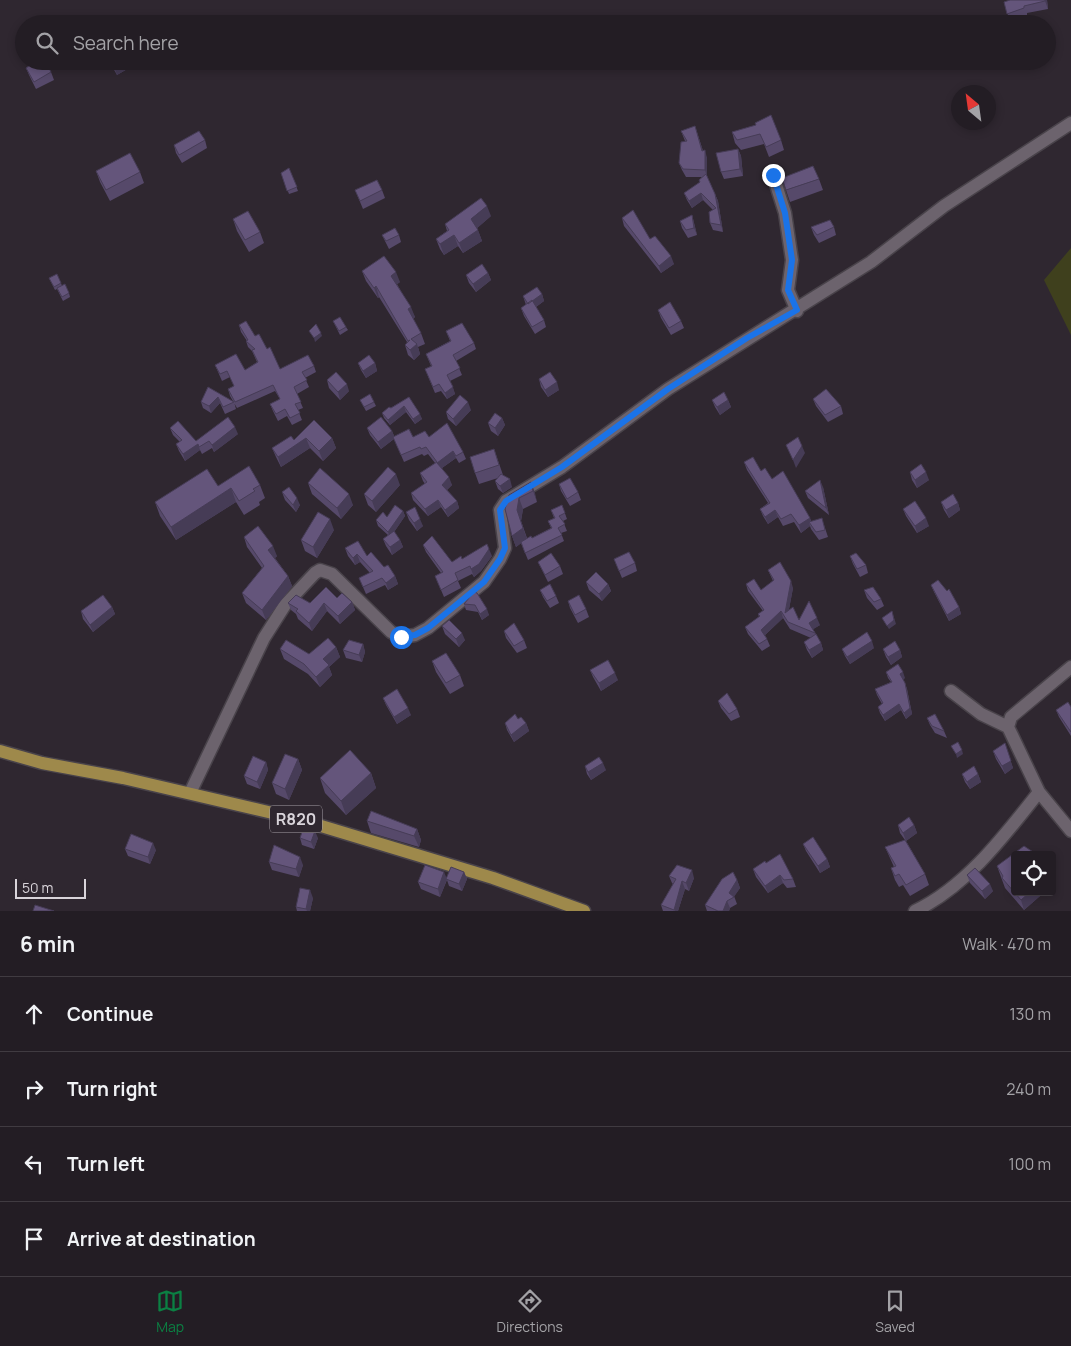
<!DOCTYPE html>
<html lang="en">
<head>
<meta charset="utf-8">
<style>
	body { margin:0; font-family:Manrope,sans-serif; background:#2f2a31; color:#f1f3f6 }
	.controls { position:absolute; right:15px; bottom:15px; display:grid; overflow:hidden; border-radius:5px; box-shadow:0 2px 8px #0003 }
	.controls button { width:45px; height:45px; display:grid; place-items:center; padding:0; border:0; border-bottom:1px solid #403b41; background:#231d24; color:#f1f3f6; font:25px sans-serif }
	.compass { position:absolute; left:951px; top:85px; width:45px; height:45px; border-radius:50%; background:#231d24; box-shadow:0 2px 8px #0003; rotate:331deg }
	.scale { position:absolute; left:15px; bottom:12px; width:71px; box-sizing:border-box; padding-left:5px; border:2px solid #d9d4da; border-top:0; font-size:14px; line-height:18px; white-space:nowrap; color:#d9d4da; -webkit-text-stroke:4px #2f2730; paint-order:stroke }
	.stop { position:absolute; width:15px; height:15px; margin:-11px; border:4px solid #1a73e8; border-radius:50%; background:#fff }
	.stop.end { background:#1a73e8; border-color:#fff; box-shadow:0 1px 5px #0008 }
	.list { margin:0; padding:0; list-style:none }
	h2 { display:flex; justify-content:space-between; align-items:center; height:65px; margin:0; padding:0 20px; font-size:21px }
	h2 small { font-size:16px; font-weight:400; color:#a3a2a6 }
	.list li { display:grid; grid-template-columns:32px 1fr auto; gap:15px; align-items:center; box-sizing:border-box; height:75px; padding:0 20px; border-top:1px solid #403b41 }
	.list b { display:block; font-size:19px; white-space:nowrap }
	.list em { font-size:16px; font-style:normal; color:#a3a2a6 }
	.icon { flex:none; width:28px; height:28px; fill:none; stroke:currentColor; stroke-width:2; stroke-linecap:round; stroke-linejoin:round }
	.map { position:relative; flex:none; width:1071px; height:911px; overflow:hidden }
	.search { position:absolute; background:#231d24; box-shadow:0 2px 8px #0003; left:15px; right:15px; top:15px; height:55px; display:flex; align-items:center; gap:12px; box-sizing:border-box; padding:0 18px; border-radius:28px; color:#a3a2a6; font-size:19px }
	.sheet { height:365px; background:#231d24 }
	nav { display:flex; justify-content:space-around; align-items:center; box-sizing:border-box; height:70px; border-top:1px solid #403b41; background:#231d24; font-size:14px; color:#a3a2a6 }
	nav a { display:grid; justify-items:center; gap:2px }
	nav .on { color:#0b8043 }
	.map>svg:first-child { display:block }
</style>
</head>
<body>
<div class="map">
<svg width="1071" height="911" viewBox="0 0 1071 911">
	<rect width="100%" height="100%" fill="#2f2730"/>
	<path fill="#3f401d" d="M1071 248V335L1044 280Z"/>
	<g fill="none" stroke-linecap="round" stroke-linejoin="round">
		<defs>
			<path id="minor" d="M773 175 785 213 792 260 788 290 797 311
				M1071 667 1011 717 1008 727 1039 792 1071 831
				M951 691 981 714 1008 727
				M190 793 264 638 285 605 315 573 320 570 332 574 391 632 401 637 415 635 428 628 484 582 500 559 505 548 500 510 506 501 562 467 668 389 871 262 944 206 1071 123
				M915 911C966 887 1005 835 1039 792"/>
			<path id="major" d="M0 751 42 763 123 778 298 819 493 878 584 911"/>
		</defs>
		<use href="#minor" stroke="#49434a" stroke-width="15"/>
		<use href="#major" stroke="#49434a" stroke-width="15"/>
		<use href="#minor" stroke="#6c636d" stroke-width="12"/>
		<use href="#major" stroke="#9e894b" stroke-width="12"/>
	</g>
	<path fill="#56496a" d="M1047 0 1048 9 1027 13V16L1010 21 1004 2Z
		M109 61H127L129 68 117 75Z
		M26 68 51 72 54 80 36 89 29 75Z
		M756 125 781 140 784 150 769 157 764 144 741 150 735 143 732 132Z
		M695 126 703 151 707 158V176L718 201 723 232 713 230 710 223 713 210 703 200 692 208 687 200 684 193 700 183 699 180 702 177H686L682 170 679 163 685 141 681 131Z
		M205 140 207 148 182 163 176 153 174 145Z
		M738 149 741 156 743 176 724 179 721 172Z
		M289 168 298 191 289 194 281 173Z
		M96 171 140 172 144 183 110 201 100 182Z
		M819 179 823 190 790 202 786 190Z
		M355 190H382L385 198 363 209Z
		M692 215 697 235 688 238 682 228 680 221Z
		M491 216 477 228 482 241 463 253 458 246 444 255 440 249 436 239 447 231 445 224Z
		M622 218 650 239 674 264 661 273 624 226Z
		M233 219 260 232 264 243 249 252 237 231Z
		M811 227H834L836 235 819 243 814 235Z
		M382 235H399L401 242 389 249Z
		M362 271 400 282 397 284 415 317 413 319 421 333 425 344 418 347 420 354 414 360 408 355 405 345 407 342 379 297 378 298 366 281Z
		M488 273 491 280 476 292 469 283 466 275Z
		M49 278 61 283 62 286 69 293 70 297 63 301 57 289 55 290Z
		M542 294 544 301 536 307 544 320 546 327 535 334 524 316 521 308 526 305 523 296Z
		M658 310 681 321 684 328 671 335 661 318Z
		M333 321 346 327 348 330 340 335Z
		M239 325 255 336 267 349 280 369 314 366 316 372 305 378 309 387 297 394 303 408 298 410 302 420 292 425 287 416 278 421 273 411 270 404 280 399 275 391 237 408 230 396 228 389 234 386 230 377 222 381 215 365 245 370 257 362 252 351 248 347 246 341H247L241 332Z
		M446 331 474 343 476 349 456 361 462 375 450 381 455 394 447 399 441 391 435 393 425 369 431 366 426 354 450 341Z
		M358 363H375L377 371 366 378 361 370Z
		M539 379 559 390 548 397 541 387Z
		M327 380 349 391 340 400 329 388Z
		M208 387 234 402 236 409 225 414 220 403 211 413 203 408 201 402Z
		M409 397 422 419 415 424 406 412 390 425 384 418 382 413Z
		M813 399 841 406 843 414 828 422 816 406Z
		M360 400 374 402 376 406 366 411Z
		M712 400H728L731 407 720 415 715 407Z
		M471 410 456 426 448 419 446 412Z
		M502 418 505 425 498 436 491 431 488 423Z
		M314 420 332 438 336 448 323 461 310 448 281 467 276 457 272 448 294 440Z
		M170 428 196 441 238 434 214 452 212 448 202 454 200 450 185 461 179 451 176 444 180 442 173 435Z
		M367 428 392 431 394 436 413 437H429L463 452 466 459 459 463 456 458 442 468 452 485 447 490 457 501 459 508 448 517 441 507 428 516 413 500 411 493 425 484 423 481 420 473 435 463 428 454 424 456 422 454 404 462 394 439 381 449 370 435Z
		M494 449 503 475 512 487 503 493 498 489 495 481 498 478 479 484 475 473Z
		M744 462 761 471 772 479 810 518 811 521 824 525 828 537 819 540 811 529 810 526 801 533 794 522 783 526 778 517 768 524 763 516 760 509 768 503 747 470Z
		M910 472 929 480 917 488 912 480Z
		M531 482 537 502 523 509 521 521 527 538H532L551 528 548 521 554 518 551 510 562 505 567 519 563 521 567 531 561 533 564 541 528 560 521 543 516 547 512 536 505 509Z
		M308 483 353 505 341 519 312 494Z
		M559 484 578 492 581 500 570 506 561 491Z
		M260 485 265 498 259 502 260 505 244 515 236 502 176 540 160 516 155 502 218 486Z
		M400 485 376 512 368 505 364 494Z
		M823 487 829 515 808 498 805 491Z
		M282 492 300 505 296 512 285 500Z
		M941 502 958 503 960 510 949 518 944 510Z
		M903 509 929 526 917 533 906 516Z
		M403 511 405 516 394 532 400 540 403 547 392 555 386 546 383 539 388 535 378 526 376 520Z
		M406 512 423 526 417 531 409 520Z
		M334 530 317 558 305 551 301 540Z
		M244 537 277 556 275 558 288 576 292 586 266 620 246 603 242 593 262 568 247 547Z
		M423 545 452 562 462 559 492 556 481 571 474 577 472 574 458 581 461 588 444 597 435 576 441 573 426 552Z
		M345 548 367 556 384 567 395 576 398 584 388 590 385 585 366 594 359 578 370 573 360 562 355 565 348 556Z
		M850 556 866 565 868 573 860 577 853 564Z
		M614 559 635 563 637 571 622 578Z
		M538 562 560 566 563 574 548 582Z
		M768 570 793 588 789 609 799 620 820 625 813 629 821 643 823 650 812 658 807 650 804 642 811 638 790 629 783 618 765 635 767 639 770 646 762 651 748 634 745 627 759 617 758 614 763 611 748 591 746 584 761 590 773 581Z
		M586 582 608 584 611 591 602 601 589 590Z
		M931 585 959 607 961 614 949 621 934 592Z
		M540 590 556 596 559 603 550 608 543 597Z
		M864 590 881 599 884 606 877 610 867 598Z
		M474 592 489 615 482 620 478 612 466 610 464 604Z
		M337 598 352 602 355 610 340 624 327 611 312 631 298 619 296 614 291 610 288 603H310Z
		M568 601 586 609 589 617 578 623 570 608Z
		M112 607 115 614 93 632 83 619 81 611Z
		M442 626 465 640 459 647 445 634Z
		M504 631 524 640 527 648 517 653 506 638Z
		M363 644 365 652 362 662 346 658 343 650Z
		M336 647 340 657 329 667 332 675 320 687 308 674 284 659 280 649 309 654Z
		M874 648 850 664 845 656 842 649Z
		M883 649 900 650 902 657 891 665 886 657Z
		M432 661 460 675 464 686 450 694 436 672Z
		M590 670 618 680 601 691 593 677Z
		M886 672 905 678 903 679 907 689 912 714 906 719 901 710 885 721 880 713 878 707 882 704 877 695 875 689 891 682 888 678Z
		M383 698 411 715 397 724 386 705Z
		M718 701 737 709 740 717 731 721 721 708Z
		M1071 707V736L1059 717 1056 710Z
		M927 718 944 731 947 738 935 733 930 725Z
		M518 719 526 723 529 731 514 742 507 730 505 723Z
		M993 751H1007L1013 768 1005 774 996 759Z
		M298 759 302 770 289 800 276 794 272 783Z
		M266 762 268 770 260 789 247 784 244 776Z
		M585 766 606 770 591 780 587 774Z
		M371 773 376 788 346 815 325 793 320 778Z
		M962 774H978L981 782 970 789 965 782Z
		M367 821 417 829 421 840 419 847 371 833Z
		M898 825H914L917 833 906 841 925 874 929 885 910 896 903 885 899 887 895 880 891 868 894 867 890 858 885 847 905 840 900 833Z
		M300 838H318L314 849 302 845Z
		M803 844 827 859 830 867 820 873 806 851Z
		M125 849 156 850 150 864 128 856Z
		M1015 855V892H1039L1040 896 1024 910 1005 888 997 866Z
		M269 862 303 865 299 877 272 870Z
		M753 869 793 879 796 887 787 888 783 883 768 893 756 877Z
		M464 872 467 879 462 891 449 886 447 880 440 897 421 889 418 882 446 878Z
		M967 875 993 891 985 899 970 883Z
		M669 876 694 878 689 891 685 889 678 911H663L661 905 673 884 672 883Z
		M737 880 740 888 734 896 737 904 730 908 729 911H707L705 905Z
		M313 898 310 911H297L296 907Z"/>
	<path fill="#463c56" d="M1045 0H1047L1048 9 1045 1Z
		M124 61H127L129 68 117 75 114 67Z
		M695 126 705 157V150L707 158V177L705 170 702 151Z
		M738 149 741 156 743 176 740 169Z
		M701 193 703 200 692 208 689 201Z
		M715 194 718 201 723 232 721 225Z
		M487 206 491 216 475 230 471 219Z
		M692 215 697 235 694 228Z
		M478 230 482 241 463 253 459 243Z
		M454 235 458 246 444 255 440 244Z
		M671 256 674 264 661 273 659 266Z
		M396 272 400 282 395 286 391 276Z
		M488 273 491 280 476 292 473 284Z
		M376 286 379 297 378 298 374 288Z
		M542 294 544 301 530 311 528 304Z
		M411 307 415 317 411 320 408 309Z
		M321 333 322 336 315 342 314 338Z
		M417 344 420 354 414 360 410 350Z
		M375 363 377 371 366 378 363 371Z
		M557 382 559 390 548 397 545 390Z
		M347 384 349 391 340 400 338 392Z
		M453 387 455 394 447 399 445 393Z
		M218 397 220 403 211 413 209 406Z
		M728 400 731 407 720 415 717 407Z
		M468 402 471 410 456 426 453 419Z
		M404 406 406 412 390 425 388 420Z
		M420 414 422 419 415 424 413 419Z
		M502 418 505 425 498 436 495 428Z
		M235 427 238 434 214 452 212 445Z
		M392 431 395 438 381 449 378 442Z
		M306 438 310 448 281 467 278 457Z
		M332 438 336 448 323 461 319 451Z
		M198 444 200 450 185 461 183 454Z
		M802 446 805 453 796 468 793 460Z
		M453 451 456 458 439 470 437 463Z
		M926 472 929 480 917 488 915 480Z
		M396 474 400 485 376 512 372 501Z
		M449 477 452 485 444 492 442 485Z
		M510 479 512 487 503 493 500 486Z
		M820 480 823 487 829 515 826 508Z
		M531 482 535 493 537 502 533 491Z
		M231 488 236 502 176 540 171 527Z
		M349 494 353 505 341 519 337 508Z
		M297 498 300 505 296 512 293 505Z
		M519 498 523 509 521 521 517 510Z
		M438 500 441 507 428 516 425 509Z
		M457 501 459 508 448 517 445 510Z
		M958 503 960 510 949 518 946 510Z
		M775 510 778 517 768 524 765 517Z
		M403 511 405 516 390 538 388 532Z
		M810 518 812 525 809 522 810 526 801 533 799 525Z
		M926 518 929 526 917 533 915 526Z
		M330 519 334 530 317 558 313 547Z
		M420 519 423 526 417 531 414 523Z
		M523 528 527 539 516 547 512 536Z
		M400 540 403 547 392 555 390 547Z
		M273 546 277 556 272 560 268 550Z
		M489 549 492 556 481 571 474 577 471 569Z
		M357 554 360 562 355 565 353 558Z
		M288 576 292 586 266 620 262 610Z
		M395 576 398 584 388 590 386 583Z
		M791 581 793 588 787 620 785 613Z
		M608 584 611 591 602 601 599 594Z
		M352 602 355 610 340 624 338 616Z
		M324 603 327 611 312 631 309 623Z
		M112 607 115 614 93 632 90 625Z
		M959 607 961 614 949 621 947 615Z
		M487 609 489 615 482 620 480 614Z
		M781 611 783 618 763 637 761 630Z
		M892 611 896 624 889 629 887 626Z
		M817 618 820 625 812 630 809 623Z
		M462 633 465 640 459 647 456 639Z
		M872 641 874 648 850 664 847 657Z
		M821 643 823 650 812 658 809 650Z
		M363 644 365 652 362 662 359 655Z
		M336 647 340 657 329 667 332 675 320 687 316 677 323 659Z
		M900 650 902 657 891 665 888 657Z
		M903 672 905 678 902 680 900 674Z
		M615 673 618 680 601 691 599 683Z
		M905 683 907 689 912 714 906 719 904 713Z
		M899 704 901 710 885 721 883 715Z
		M408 708 411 715 397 724 394 717Z
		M526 723 529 731 514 742 511 735Z
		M1005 743 1013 768 1005 774 1002 766Z
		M962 750 963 754 957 758 956 754Z
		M298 759 302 770 289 800 285 789Z
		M266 762 268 770 260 789 257 782Z
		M603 763 606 770 591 780 588 772Z
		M371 773 376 788 346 815 341 801Z
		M978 774 981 782 970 789 967 782Z
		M914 825 917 833 906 841 903 833Z
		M417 829 421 840 419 847 414 836Z
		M315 831 318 838 314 849 311 842Z
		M153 843 156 850 150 864 148 857Z
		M300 857 303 865 299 877 296 869Z
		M827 859 830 867 820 873 818 866Z
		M692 870 694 878 689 891 686 883Z
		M444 872 447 879 440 897 438 889Z
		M464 872 467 879 462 891 459 884Z
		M780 875 783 883 768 893 765 886Z
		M737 880 740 888 734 897 729 893Z
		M682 881 685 889 678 911H675L674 910Z
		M990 884 993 891 985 899 982 891Z
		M310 890 313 898 310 911H307L306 909Z
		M1030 892H1039L1040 896 1024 910 1021 900Z
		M727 901 730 908 729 911H723Z"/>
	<path fill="#64557b" stroke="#463c56" d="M1010 0H1045V1L1024 6V8L1007 14 1004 2Z
		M36 61H45L51 72 34 82 26 68Z
		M110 61H124L114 67Z
		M771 115 781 140 766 147 760 134 737 140 732 132 756 125 755 123Z
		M695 126 702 151 705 150V170L683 169 679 163 681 142 687 141 681 131Z
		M199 131 205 140 179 155 174 145Z
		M738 149 740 169 721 172 716 153Z
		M130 153 140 172 106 190 96 171Z
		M813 166 819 179 786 190 782 178Z
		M289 168 297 187 287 191 281 173Z
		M706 174 715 194 721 225 710 223 709 212 716 208 701 193 689 201 684 193 700 182 699 180Z
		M377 180 382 190 360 201 355 190Z
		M481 198 487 206 471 219 478 230 459 243 454 235 440 244 436 239 449 230 445 224Z
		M633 210 650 239 655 236 671 256 659 266 622 218Z
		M248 211 260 232 245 240 233 219Z
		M692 215 694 228 686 230 680 221Z
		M830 220 834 227 817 235 811 227Z
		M395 228 399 235 386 241 382 235Z
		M384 256 396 272 391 276 411 307 408 309 421 333 411 339 417 344 410 350 405 345 410 340 408 341 376 286 374 288 362 271Z
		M482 264 488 273 473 284 466 275Z
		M57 274 61 283 54 287 49 278Z
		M65 284 69 293 62 297 57 288Z
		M537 287 542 294 528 304 523 296Z
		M532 300 544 320 532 327 521 308Z
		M670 302 681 321 669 328 658 310Z
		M340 317 346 327 339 331 333 321Z
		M246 321 255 336 259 334 267 349 270 347 280 369 308 355 314 366 302 372 307 380 294 387 301 402 295 404 300 413 290 418 285 409 276 414 270 404 280 399 273 385 235 402 228 389 234 386 227 371 220 374 215 365 236 354 245 370 258 362 252 350 255 349 246 341 248 340 239 325Z
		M462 323 474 343 453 355 460 368 447 375 453 387 445 393 439 384 433 387 425 369 432 366 426 354 451 341 446 331Z
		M316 324 321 333 314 338 309 331Z
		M369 355 375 363 363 371 358 363Z
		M336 372 347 384 338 392 327 380Z
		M550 372 557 382 545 390 539 379Z
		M208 387 234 402 223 407 218 397 209 406 201 402Z
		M826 389 841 406 825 415 813 399Z
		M724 392 728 400 717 407 712 400Z
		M370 394 374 402 364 407 360 400Z
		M460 395 468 402 453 419 446 412Z
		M409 397 420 414 413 419 404 406 388 420 382 413 389 407 391 408Z
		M495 413 502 418 495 428 488 423Z
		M228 417 235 427 212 445 209 441 199 447 198 444 183 454 176 444 182 440 170 428 178 421 196 441Z
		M381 417 392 431 378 442 367 428Z
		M314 420 332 438 319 451 306 438 278 457 272 448 291 436 294 440Z
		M447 423 463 452 456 456 453 451 437 463 449 477 442 485 457 501 445 510 438 500 425 509 411 493 427 482 420 473 437 462 426 447 421 449 420 447 401 455 393 437 409 429 413 437 425 431 429 437Z
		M798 437 802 446 793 460 786 445Z
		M494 449 499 465 475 473 470 457Z
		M753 457 761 471 765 468 772 479 783 471 810 518 799 525 791 514 781 519 775 510 765 517 760 509 770 503 744 462Z
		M921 464 926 472 915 480 910 472Z
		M249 466 260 485 253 489 255 491 239 501 231 488 171 527 155 502 207 469 218 486Z
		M388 467 396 474 372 501 364 494Z
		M320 468 349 494 337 508 308 483Z
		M501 474 510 479 500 486 495 481Z
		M570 478 578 492 567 499 559 484Z
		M820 480 826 508 805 491Z
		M531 482 533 491 519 498 517 510 523 528 512 536 505 509 509 495Z
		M289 487 297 498 293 505 282 492Z
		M953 494 958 503 946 510 941 502Z
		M915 501 926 518 915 526 903 509Z
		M395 505 403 511 388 532 376 520 383 512 387 517Z
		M562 505 565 513 559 516 565 524 558 528 562 535 525 553 521 542 531 536 532 538 552 528 548 521 555 518 551 510Z
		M415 507 420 519 414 523 406 512Z
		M318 512 330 519 313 547 301 540Z
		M822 518 825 530 816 532 809 522Z
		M258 526 273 546 268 550 288 576 262 610 242 593 264 566 244 537Z
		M394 531 400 540 390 547 383 539Z
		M432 536 452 562 461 556 462 559 487 544 489 549 479 564 471 569 470 566 455 573 458 580 441 590 435 576 443 572 423 545Z
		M358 541 367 556 371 552 384 567 388 565 395 576 386 583 382 578 363 587 359 578 373 571 357 554 353 558 345 548Z
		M629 552 635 563 619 571 614 559Z
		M551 553 560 566 545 575 538 562Z
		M856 553 866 565 857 569 850 556Z
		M780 562 791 581 785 613 793 607 799 620 809 601 817 618 809 623 815 633 788 622 781 611 761 630 767 639 759 644 745 627 760 616 758 614 764 610 746 584 754 579 761 590 774 580 768 570Z
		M596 572 608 584 599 594 586 582Z
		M938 580 947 591 949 589 959 607 947 615 931 585Z
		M550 584 556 596 547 601 540 590Z
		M326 587 337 598 342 593 352 602 338 616 324 603 309 623 296 611 298 609 288 603 296 595 310 603Z
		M873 587 881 599 874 602 864 590Z
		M474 592 477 593 487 609 480 614 475 605 464 604Z
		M103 595 112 607 90 625 81 611Z
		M579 595 586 609 575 615 568 601Z
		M892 611 894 620 887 626 882 618Z
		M449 620 462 633 456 639 442 626Z
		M514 623 524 640 514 646 504 631Z
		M867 632 872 641 847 657 842 649Z
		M816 634 821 643 809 650 804 642Z
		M328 638 336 647 323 659 329 665 316 677 304 664 280 649 286 640 309 654Z
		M349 640 363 644 359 655 343 650Z
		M895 641 900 650 888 657 883 649Z
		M446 653 460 675 446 683 432 661Z
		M608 660 615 673 599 683 590 670Z
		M898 664 903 672 900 674 905 683 910 708 904 713 899 704 883 715 878 707 883 703 875 689 892 682 886 672Z
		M397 689 408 708 394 717 383 698Z
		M727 693 737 709 729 714 718 701Z
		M1068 702 1071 707V732L1056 710Z
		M515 714 518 719 521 717 526 723 511 735 505 723Z
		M935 714 944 731 932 726 927 718Z
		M958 742 962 750 956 754 951 746Z
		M1005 743 1011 761 1002 766 993 751Z
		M350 750 371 773 341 801 320 778Z
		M285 754 298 759 285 789 272 783Z
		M253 756 266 762 257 782 244 776Z
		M599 757 603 763 588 772 585 766Z
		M974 766 978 774 967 782 962 774Z
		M371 811 417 829 414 836 367 821Z
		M909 817 914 825 903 833 898 825Z
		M304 826 315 831 311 842 300 838Z
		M131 834 153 843 148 857 125 849Z
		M813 837 827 859 818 866 803 844Z
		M905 840 925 874 906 885 899 874 895 876 891 868 896 866 885 847Z
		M274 845 300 857 296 869 269 862Z
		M1024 846 1033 852 1029 855H1015V892H1030L1021 900 1002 878 1003 876 997 866Z
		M780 854 793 879 784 880 780 875 765 886 753 869 765 861 766 863Z
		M425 865 444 872 438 889 418 882Z
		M677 865 692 870 686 883 682 881 674 910 661 905 676 879 669 876Z
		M451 867 464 872 459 884 446 879Z
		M975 868 990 884 982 891 967 875Z
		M733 872 737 880 729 893 734 897 727 901 723 911H718L705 905 722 879Z
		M300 888 310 890 306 909 296 907Z
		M35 905 54 911H33Z"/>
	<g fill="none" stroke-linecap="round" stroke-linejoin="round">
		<path stroke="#1a73e8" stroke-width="6" d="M401 637 415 635 428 628 484 582 500 559 505 548 500 510 506 501 562 467 668 389 747 338 797 310 788 290 792 260 785 213 773 175"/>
	</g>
	<g text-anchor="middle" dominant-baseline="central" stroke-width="4" stroke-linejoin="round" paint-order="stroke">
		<rect fill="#2f2730" stroke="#a6a0a7" stroke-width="1" x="270" y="805.5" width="52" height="27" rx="4"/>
		<g font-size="16" font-weight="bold" fill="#d9d4da">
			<text x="296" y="819">R820</text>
		</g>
	</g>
</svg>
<div class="controls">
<button><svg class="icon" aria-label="locate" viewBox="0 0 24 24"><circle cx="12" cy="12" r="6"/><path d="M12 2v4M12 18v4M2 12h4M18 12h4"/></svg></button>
</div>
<svg class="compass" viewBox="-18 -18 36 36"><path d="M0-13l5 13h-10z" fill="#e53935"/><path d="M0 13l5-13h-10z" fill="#a3a2a6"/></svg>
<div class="scale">50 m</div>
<div class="stop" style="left:401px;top:637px"></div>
<div class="stop end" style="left:773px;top:175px"></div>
<div class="search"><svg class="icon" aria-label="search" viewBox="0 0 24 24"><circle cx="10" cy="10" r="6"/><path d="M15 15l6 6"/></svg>Search here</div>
</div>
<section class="sheet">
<h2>6 min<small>Walk · 470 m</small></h2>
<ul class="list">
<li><svg class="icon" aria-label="ahead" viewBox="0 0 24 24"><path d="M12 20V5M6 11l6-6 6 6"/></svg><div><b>Continue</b></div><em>130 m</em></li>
<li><svg class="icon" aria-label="right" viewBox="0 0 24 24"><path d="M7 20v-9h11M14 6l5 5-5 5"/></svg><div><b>Turn right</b></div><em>240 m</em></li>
<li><svg class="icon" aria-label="left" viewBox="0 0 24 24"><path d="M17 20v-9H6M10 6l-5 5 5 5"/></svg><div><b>Turn left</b></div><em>100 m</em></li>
<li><svg class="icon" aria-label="arrive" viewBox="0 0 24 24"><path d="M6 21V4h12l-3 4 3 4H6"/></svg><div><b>Arrive at destination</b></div></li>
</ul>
</section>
<nav>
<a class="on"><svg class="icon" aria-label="map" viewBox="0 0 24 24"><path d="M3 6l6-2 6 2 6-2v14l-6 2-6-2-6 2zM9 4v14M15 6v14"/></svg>Map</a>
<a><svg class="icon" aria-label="directions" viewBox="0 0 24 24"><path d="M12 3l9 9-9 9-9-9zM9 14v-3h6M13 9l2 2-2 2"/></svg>Directions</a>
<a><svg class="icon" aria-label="saved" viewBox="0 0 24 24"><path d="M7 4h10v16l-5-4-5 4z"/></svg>Saved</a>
</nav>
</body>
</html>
